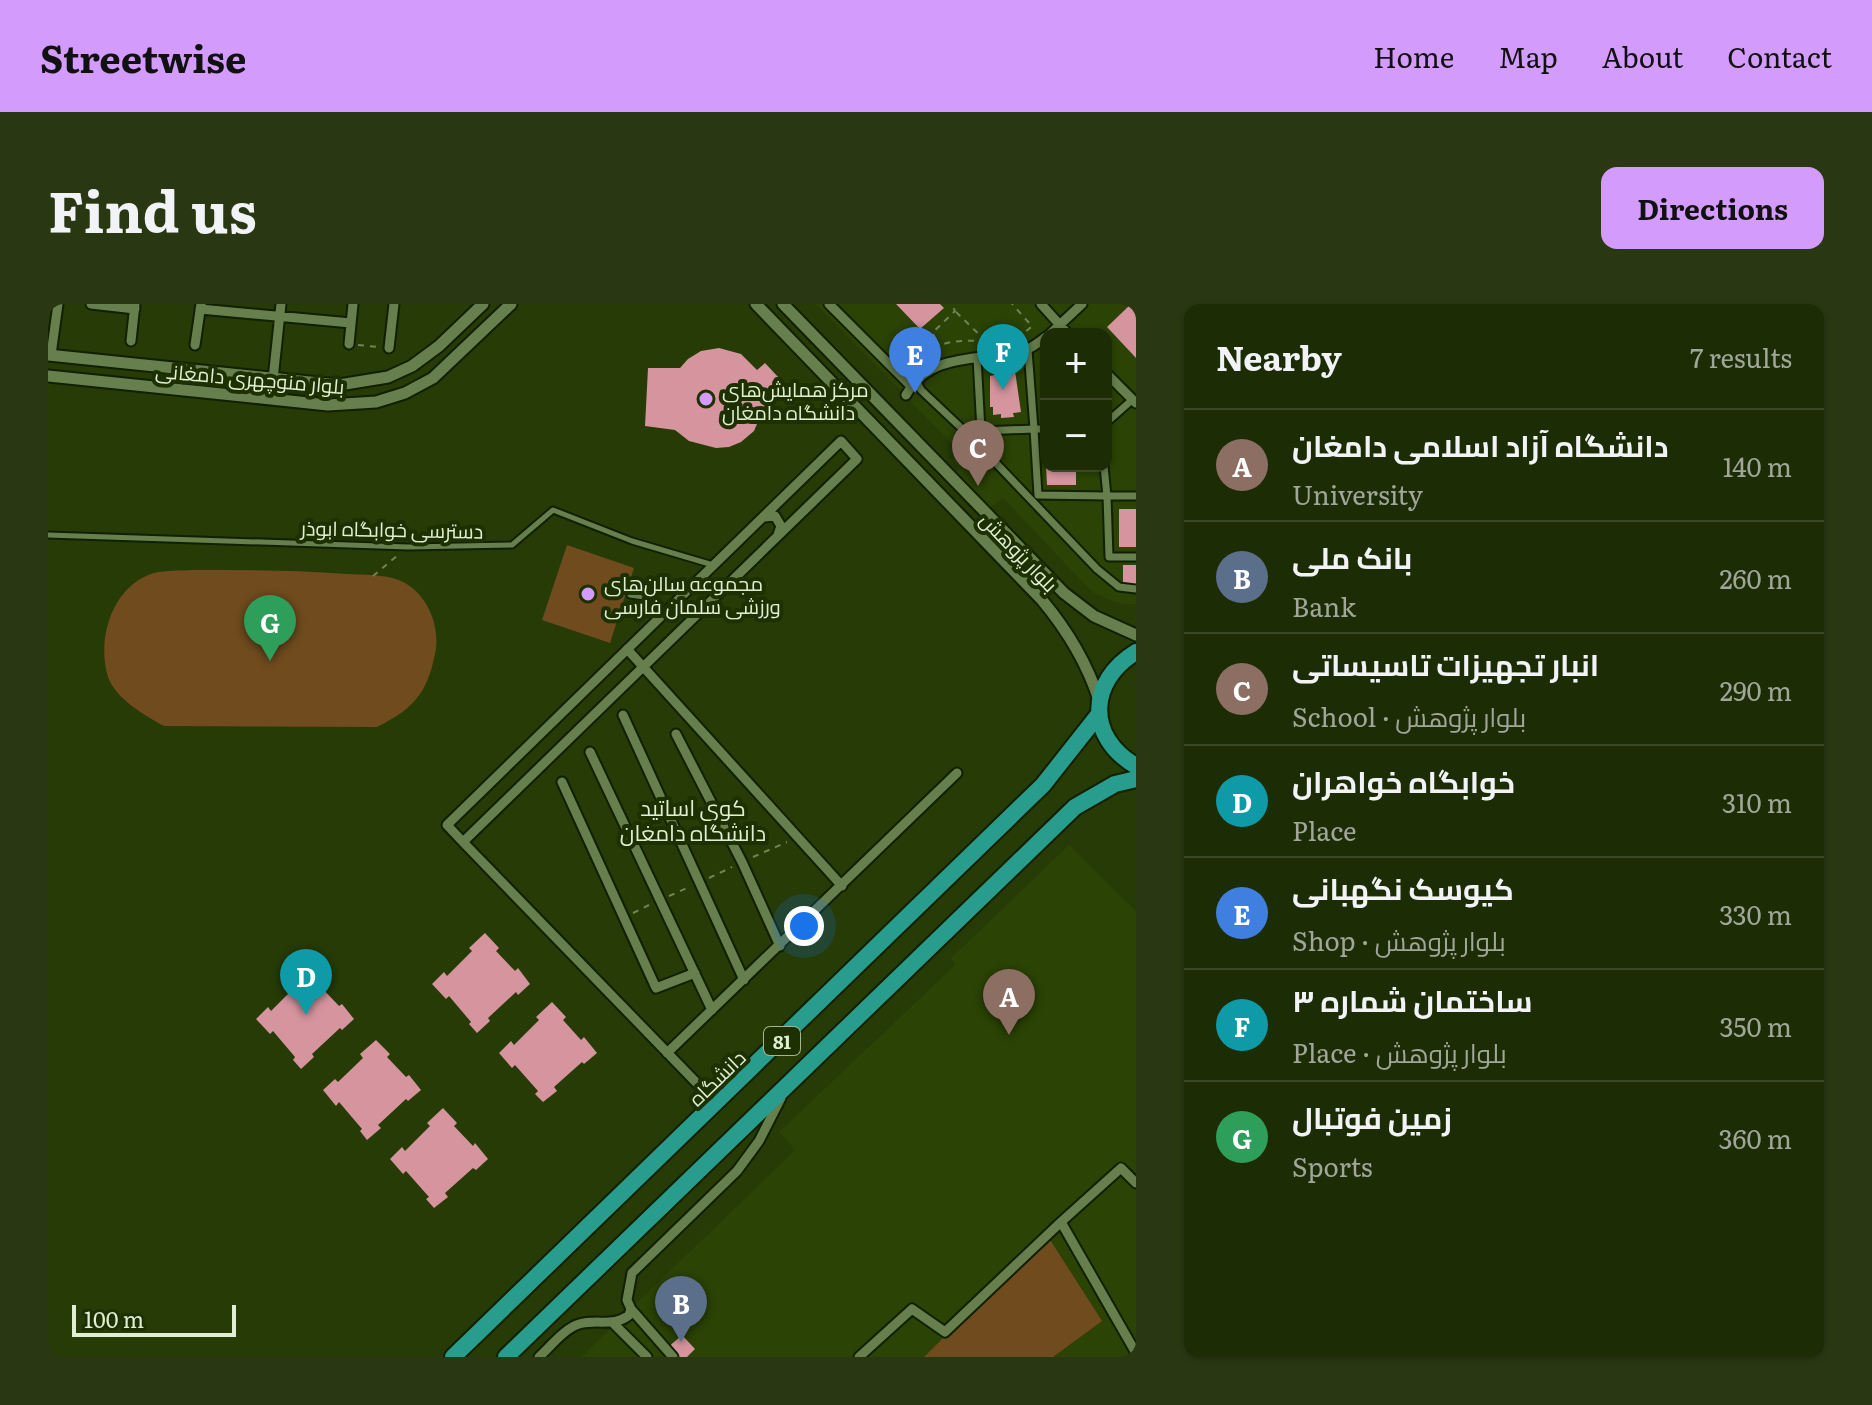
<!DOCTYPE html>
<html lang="en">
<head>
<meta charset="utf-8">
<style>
	body { margin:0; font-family:Literata,Cairo,serif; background:#293813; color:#f1f3f6 }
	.controls { position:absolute; right:24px; top:24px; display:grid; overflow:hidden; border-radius:16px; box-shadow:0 2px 6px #0004 }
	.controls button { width:72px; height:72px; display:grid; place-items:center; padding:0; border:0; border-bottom:2px solid #3a4826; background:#1c2c04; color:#f1f3f6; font:40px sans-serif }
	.scale { position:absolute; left:24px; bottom:20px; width:164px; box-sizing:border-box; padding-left:8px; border:4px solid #e0eed3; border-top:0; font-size:22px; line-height:28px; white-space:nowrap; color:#e0eed3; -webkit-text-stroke:6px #1c3000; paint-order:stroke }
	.you { position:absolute; left:756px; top:622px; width:28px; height:28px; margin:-20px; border:6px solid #fff; border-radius:50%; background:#1a73e8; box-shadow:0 0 0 12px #1a73e833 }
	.badge { display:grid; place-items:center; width:52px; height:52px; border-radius:50%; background:#d39cfc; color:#fff; font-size:26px; font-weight:700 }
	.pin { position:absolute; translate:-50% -66px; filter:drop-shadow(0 2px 4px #0008) }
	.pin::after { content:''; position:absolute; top:42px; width:28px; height:24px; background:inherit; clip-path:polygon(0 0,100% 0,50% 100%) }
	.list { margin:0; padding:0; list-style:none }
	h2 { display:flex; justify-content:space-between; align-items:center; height:104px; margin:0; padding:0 32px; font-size:34px }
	h2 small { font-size:26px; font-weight:400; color:#a0a79a }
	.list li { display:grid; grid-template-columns:52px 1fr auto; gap:24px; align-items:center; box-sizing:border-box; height:112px; padding:0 32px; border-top:2px solid #3a4826 }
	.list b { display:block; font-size:30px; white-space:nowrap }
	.list p { margin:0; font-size:26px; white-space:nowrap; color:#a0a79a }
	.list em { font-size:26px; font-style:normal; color:#a0a79a }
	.map { position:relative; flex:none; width:1088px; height:1053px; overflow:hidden; border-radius:16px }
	header { display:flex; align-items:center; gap:48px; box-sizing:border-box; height:112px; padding:0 40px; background:#d39cfc; color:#111 }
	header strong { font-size:38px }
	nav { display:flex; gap:44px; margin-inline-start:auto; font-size:28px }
	.intro { display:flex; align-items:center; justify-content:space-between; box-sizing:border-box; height:192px; padding:0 48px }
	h1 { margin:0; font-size:56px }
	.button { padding:20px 36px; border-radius:16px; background:#d39cfc; color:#111; font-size:28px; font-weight:700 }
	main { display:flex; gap:48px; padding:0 48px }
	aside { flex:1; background:#1c2c04; border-radius:16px; box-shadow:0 2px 6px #0004 }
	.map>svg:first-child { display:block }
</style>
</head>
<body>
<header>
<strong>Streetwise</strong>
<nav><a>Home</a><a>Map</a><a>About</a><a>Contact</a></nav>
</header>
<div class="intro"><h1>Find us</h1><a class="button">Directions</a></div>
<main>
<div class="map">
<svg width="1088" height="1053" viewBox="0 0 1088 1053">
	<rect width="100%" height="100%" fill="#263b06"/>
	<path fill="#2b4305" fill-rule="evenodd" d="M768 0H848L872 25 895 4 892 0H1088V300H1073L1045 289 955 194 941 204 906 169 911 165 904 156 911 147ZM998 30H1058V162H998Z
		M1021 541 1088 607V1053H533L747 846 731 828 907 661 903 654Z"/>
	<path fill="#6f4b1e" d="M519 241 586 264 562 339 494 316Z
		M144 266C196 266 247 266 298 270 315 271 338 270 353 277 380 289 393 324 387 350 379 390 365 405 329 423L116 422C96 411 68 395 60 373 48 334 65 281 106 269 118 266 132 267 144 266Z
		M999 931 1054 1017 1005 1053H876Z"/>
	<path fill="#d5949e" d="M848 0H892L896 4 872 25Z
		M1083 0H1088V54L1059 23Z
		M671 44 693 50 709 66 717 59 731 74 717 88V101L706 127 693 138 681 143 668 144 641 137 627 126 597 122 600 64H632L640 55 653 47Z
		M967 67 973 108 965 109 966 113 953 114V110L945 111V103H942V72Z
		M998 162H1028V181H999Z
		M1071 205H1088V243H1071Z
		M1075 261H1088V282H1075Z
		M437 629 451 644 448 647 467 667 470 664 482 680 470 691 468 688 440 714 442 717 429 729 421 720 423 718 401 692 398 695 384 680 396 668 399 672 424 647 421 644Z
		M262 664 275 679 272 682 291 702 294 700 306 715 294 726 292 724 264 750 266 753 253 765 245 756 247 753 225 727 222 730 208 715 220 703 223 707 248 682 246 679Z
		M504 698 518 713 515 716 533 736 536 733 549 749 536 760 534 758 506 783 509 787 495 798 487 790 490 787 467 761 464 764 451 749 463 737 466 741 491 716 488 713Z
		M328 736 342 750 339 753 358 773 361 771 373 786 360 797 358 795 330 821 333 824 319 836 312 827 314 825 291 798 288 802 275 786 287 775 290 778 315 754 312 750Z
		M395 804 409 819 406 822 425 842 427 839 440 855 428 866 425 864 397 889 400 893 386 904 378 895 381 893 358 867 355 870 342 855 354 843 357 847 382 822 379 819Z
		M634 1031 647 1045 639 1053H623L617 1046Z"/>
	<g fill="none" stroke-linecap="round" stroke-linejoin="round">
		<defs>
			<path id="service" d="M0 231 360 243 464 241 505 206 584 237 665 261
				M582 291 596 293 613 311"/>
			<path id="pedestrian" d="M980 46 986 125H998
				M929 53 933 127 986 125 990 191 1059 192 1061 253H1088
				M868 76 873 86 925 135 1049 265 1071 283 1088 285
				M1058 119 1084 96
				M1056 162 1059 192H1088"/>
			<path id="minor" d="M43 0 87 5
				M781 0 863 82
				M993 0 1020 30
				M152 5 303 19
				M1002 30 1034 0
				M83 37 87 0
				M301 40 305 0
				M147 41 153 0
				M341 44 346 0
				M3 51 10 0
				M1058 69 1088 99
				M225 75 233 0
				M858 91C883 46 935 58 977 46 984 44 991 38 998 33
				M716 213 727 212 733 222 730 231
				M579 345 794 582
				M575 411 696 676
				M628 430 694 558 732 642
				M542 448 664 706
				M514 478 608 684 647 669
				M415 538 809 155 793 137 399 521 415 538 669 800
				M619 749 909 469
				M1013 918 1073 864 1088 879
				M583 1005 625 1053
				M564 1018 599 1053
				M491 1053C502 1043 517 1024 531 1020 548 1015 567 1023 581 1011L583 1005 579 996 584 969 689 867 711 837 733 794
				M811 1053 864 1005 897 1028 1013 918 1088 1049"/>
			<path id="tertiary" d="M708 0 994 296C1019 326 1039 359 1051 396
				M735 0 1016 289 1046 312 1088 331
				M0 51 291 81 340 73 364 62 391 42 435 0
				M0 72 280 101 328 98 357 89 385 74 463 0"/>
			<path id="trunk" d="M1088 348C1040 377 1038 433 1088 462
				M405 1053 995 481 1051 410
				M458 1053 1027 503 1067 480 1088 475"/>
		</defs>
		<use href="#service" stroke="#112000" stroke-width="9"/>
		<use href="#pedestrian" stroke="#112000" stroke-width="11"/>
		<use href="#minor" stroke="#112000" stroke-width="13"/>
		<use href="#tertiary" stroke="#112000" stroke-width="15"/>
		<use href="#trunk" stroke="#112000" stroke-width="20"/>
		<path stroke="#718358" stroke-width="2" stroke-dasharray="6 6" stroke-linecap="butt" d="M908 8 938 37
			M885 30 891 41
			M310 41 331 43
			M853 59 907 7 903 0
			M869 62C873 57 880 48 886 44 917 27 957 49 984 22L964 0
			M325 272 350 251
			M705 553 739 538
			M661 574 684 563
			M621 592 641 583
			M585 609 601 601"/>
		<use href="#service" stroke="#667f4c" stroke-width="5"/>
		<use href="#pedestrian" stroke="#667f4c" stroke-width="7"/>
		<use href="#minor" stroke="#667f4c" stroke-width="9"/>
		<use href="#tertiary" stroke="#667f4c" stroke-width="11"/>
		<use href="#trunk" stroke="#289c8d" stroke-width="16"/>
	</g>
	<g fill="#d39cfc" stroke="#1c3000" stroke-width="3">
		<circle cx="658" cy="95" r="8"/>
		<circle cx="540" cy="290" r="8"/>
	</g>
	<g text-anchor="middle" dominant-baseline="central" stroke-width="8" stroke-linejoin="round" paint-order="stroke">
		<rect fill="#1c3000" stroke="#a5b594" stroke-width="2" x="716" y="723" width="36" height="28" rx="6"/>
		<g font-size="18" font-weight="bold" fill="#e0eed3">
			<text x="734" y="737">81</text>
		</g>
		<g font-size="20" fill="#e0eed3" stroke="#1c3000">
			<text transform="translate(202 73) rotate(5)">بلوار منوچهری دامغانی</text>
			<text transform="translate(344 224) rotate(1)">دسترسی خوابگاه ابوذر</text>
			<text transform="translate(972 247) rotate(46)">بلوار پژوهش</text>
			<text transform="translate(668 773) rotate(-44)">دانشگاه</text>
		</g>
		<g font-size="20" fill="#e0eed3" stroke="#1c3000" text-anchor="start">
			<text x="674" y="84">مرکز همایش‌های<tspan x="674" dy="23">دانشگاه دامغان</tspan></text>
			<text x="556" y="278">مجموعه سالن‌های<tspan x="556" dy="23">ورزشی سلمان فارسی</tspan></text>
		</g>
		<g font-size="22" fill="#e0eed3" stroke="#1c3000">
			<text x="645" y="502">کوی اساتید<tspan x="645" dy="25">دانشگاه دامغان</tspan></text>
		</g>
	</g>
</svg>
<div class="controls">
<button>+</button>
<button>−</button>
</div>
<div class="scale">100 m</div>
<div class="you"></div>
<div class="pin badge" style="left:961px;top:731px;background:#8d6e63">A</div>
<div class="pin badge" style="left:633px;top:1038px;background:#5c6f8a">B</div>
<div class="pin badge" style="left:930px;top:182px;background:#8d6e63">C</div>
<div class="pin badge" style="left:258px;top:711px;background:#0f9aa8">D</div>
<div class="pin badge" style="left:867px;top:89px;background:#3f7fe0">E</div>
<div class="pin badge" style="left:955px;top:86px;background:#0f9aa8">F</div>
<div class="pin badge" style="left:222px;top:357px;background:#2e9e5b">G</div>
</div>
<aside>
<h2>Nearby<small>7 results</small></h2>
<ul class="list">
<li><span class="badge" style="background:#8d6e63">A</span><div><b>دانشگاه آزاد اسلامی دامغان</b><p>University</p></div><em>140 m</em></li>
<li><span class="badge" style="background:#5c6f8a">B</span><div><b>بانک ملی</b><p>Bank</p></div><em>260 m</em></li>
<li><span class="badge" style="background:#8d6e63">C</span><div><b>انبار تجهیزات تاسیساتی</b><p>School · بلوار پژوهش</p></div><em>290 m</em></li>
<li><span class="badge" style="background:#0f9aa8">D</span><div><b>خوابگاه خواهران</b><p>Place</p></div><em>310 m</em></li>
<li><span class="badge" style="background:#3f7fe0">E</span><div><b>کیوسک نگهبانی</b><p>Shop · بلوار پژوهش</p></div><em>330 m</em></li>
<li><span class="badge" style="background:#0f9aa8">F</span><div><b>ساختمان شماره ۳</b><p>Place · بلوار پژوهش</p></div><em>350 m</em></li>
<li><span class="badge" style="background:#2e9e5b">G</span><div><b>زمین فوتبال</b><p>Sports</p></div><em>360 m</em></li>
</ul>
</aside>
</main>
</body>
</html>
